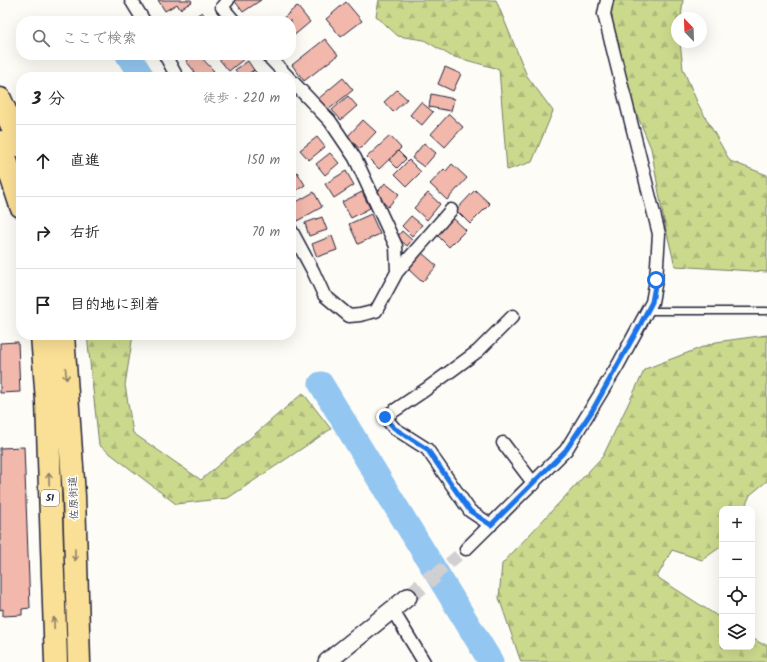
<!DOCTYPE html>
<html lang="ja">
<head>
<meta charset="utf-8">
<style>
	body { margin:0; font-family:Kalam,"Klee One",sans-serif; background:#f2f2f2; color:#222 }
	.controls { position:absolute; right:12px; bottom:12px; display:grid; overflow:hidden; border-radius:8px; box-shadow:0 4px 16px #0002 }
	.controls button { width:36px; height:36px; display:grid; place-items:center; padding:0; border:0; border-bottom:1px solid #e0e0e0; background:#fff; color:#222; font:20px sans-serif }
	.compass { position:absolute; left:671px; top:12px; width:36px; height:36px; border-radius:50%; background:#fff; box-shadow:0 4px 16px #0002; rotate:337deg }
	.stop { position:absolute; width:12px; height:12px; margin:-9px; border:3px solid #1a73e8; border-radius:50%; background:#fff }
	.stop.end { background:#1a73e8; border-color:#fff; box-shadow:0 1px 4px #0008 }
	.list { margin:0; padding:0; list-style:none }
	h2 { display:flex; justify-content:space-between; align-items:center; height:52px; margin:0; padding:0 16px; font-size:17px }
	h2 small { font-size:13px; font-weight:400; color:#767676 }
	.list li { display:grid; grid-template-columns:26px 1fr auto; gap:12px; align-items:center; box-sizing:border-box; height:72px; padding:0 16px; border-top:1px solid #e0e0e0 }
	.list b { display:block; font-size:15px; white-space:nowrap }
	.list em { font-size:13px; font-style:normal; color:#767676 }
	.icon { flex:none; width:22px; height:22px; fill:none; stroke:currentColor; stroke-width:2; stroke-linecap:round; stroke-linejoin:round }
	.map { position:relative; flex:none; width:767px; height:662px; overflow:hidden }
	.search { position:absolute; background:#fff; box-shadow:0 4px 16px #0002; left:16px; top:16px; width:280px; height:44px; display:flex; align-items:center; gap:10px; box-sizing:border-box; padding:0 14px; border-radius:16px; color:#767676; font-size:15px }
	.panel { position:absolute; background:#fff; box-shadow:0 4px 16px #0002; left:16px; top:72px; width:280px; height:268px; border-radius:16px }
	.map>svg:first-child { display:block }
</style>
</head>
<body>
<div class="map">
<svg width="767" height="662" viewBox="0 0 767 662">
	<defs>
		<pattern id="forest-firs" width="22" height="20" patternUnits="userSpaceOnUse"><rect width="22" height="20" fill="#cbd98d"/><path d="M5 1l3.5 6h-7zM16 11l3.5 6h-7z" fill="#aeba7b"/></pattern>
	</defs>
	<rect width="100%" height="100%" fill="#fdfcf7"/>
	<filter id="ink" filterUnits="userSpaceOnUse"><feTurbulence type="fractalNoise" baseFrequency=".025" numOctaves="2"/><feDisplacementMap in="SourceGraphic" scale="8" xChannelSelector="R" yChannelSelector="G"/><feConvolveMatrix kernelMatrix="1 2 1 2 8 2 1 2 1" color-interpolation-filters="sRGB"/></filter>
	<g filter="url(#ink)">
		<path fill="url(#forest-firs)" stroke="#767e64" d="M379 0H496L527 76 553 111 532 162 507 170 499 69 451 56 424 40 398 36 376 16Z
			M610 0H683L681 18H677V42H680L683 69 698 104 730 161 767 175V272L675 266 664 221 651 148 617 67 609 12Z
			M87 335H133L125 385 133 433 201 480 303 393 331 429 228 498 176 504 99 445Z
			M767 335V481L750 495 744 509H722V546L702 560 672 550 657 577 722 619V647H752V638L762 644H767V662H521L499 598 502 564 603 456 645 369 716 342Z"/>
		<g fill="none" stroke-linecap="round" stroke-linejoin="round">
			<path stroke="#93c7f1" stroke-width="25" d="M128 55 142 77
				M321 384 491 662"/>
		</g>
		<path fill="#f2b8ac" stroke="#22223b" d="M158 0H191L192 2 180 9 177 4 165 11Z
			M234 0H261L243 12Z
			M346 2 362 21 341 37 326 19Z
			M297 6 310 22 291 38V21H280Z
			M202 12 208 21H192L191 19Z
			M325 39 338 55 304 81 292 65Z
			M192 55H199L214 71 207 77H190L195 72 186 61Z
			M224 55H243L245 58 229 71 219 59Z
			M248 61 254 70 244 77H240L235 70Z
			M445 67 461 74 453 91 438 84Z
			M254 70 261 77H246Z
			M343 78 353 90 328 110 318 99Z
			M397 90 407 99 393 112 384 102Z
			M431 94 454 99 451 111 429 107Z
			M348 96 357 106 341 120 332 110Z
			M421 102 433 112 422 125 410 115Z
			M449 114 463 127 445 147 431 134Z
			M363 120 376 132 360 149 347 137Z
			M390 136 401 148 379 169 367 157Z
			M317 137 325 147 309 160 300 150Z
			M424 143 436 153 424 167 412 158Z
			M398 151 406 159 397 168 389 160Z
			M330 153 339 163 325 175 316 164Z
			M409 160 421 172 407 186 395 174Z
			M452 164 467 178 447 200 430 184 444 169 446 171Z
			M346 171 354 185 334 198 325 184Z
			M297 172 305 185 291 194V176Z
			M385 183 399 194 388 207 375 195Z
			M475 190 490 204 470 224 456 210Z
			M314 192 322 207 297 221 291 211V205Z
			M362 192 370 208 351 218 342 202Z
			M428 193 440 204 427 220 414 208Z
			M371 214 380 234 358 244 349 224Z
			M411 216 422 225 412 236 402 226Z
			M322 217 327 230 309 236 305 223Z
			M453 218 466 230 449 247 437 235Z
			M402 231 412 240 407 246 397 237Z
			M332 236 337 250 317 257 312 244Z
			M422 253 437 266 422 282 408 269Z
			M18 342 20 392 0 393V343Z
			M24 447 30 608 22 609V615L3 616V609L0 610V448Z"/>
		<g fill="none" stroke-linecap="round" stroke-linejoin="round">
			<path stroke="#d1d0d1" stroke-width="12" stroke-dasharray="12 6" stroke-linecap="butt" d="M435 575 466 549"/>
			<path stroke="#d1d0d1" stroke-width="17" stroke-dasharray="17 8" stroke-linecap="butt" d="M408 597 435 575"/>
			<defs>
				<path id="lane" d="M647 311H767"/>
				<path id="street" d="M131 0 144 21
					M228 0 222 7 234 21
					M165 55 177 77
					M267 55 288 77
					M291 80 330 121 355 158 396 246 397 272 376 311 360 315 349 316 324 295 313 271 291 230
					M397 272 451 210
					M503 443 534 484
					M491 525 470 511 427 449 394 428 385 417 425 390 478 351 513 316
					M466 549 566 450 618 365 652 302 656 280 659 234 604 14 607 0
					M393 611 424 662"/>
				<path id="secondary" d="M327 662 408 597"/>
				<path id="highway" d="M0 99 21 146
					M0 142 21 206
					M42 335 47 401 56 662
					M63 335 74 496 79 662"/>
			</defs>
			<use href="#lane" stroke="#22223b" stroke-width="9"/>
			<use href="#street" stroke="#22223b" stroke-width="15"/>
			<use href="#secondary" stroke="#22223b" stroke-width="20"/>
			<use href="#highway" stroke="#22223b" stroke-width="25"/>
			<use href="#lane" stroke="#fdfcf7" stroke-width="6"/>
			<use href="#street" stroke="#fdfcf7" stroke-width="12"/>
			<use href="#secondary" stroke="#fdfcf7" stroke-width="17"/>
			<use href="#highway" stroke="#fadf96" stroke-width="22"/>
		</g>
		<defs><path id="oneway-shaft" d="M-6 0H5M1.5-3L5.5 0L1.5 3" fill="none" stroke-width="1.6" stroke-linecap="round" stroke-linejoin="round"/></defs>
		<g stroke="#8e8068">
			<use href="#oneway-shaft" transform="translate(66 374) rotate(85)"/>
			<use href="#oneway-shaft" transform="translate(49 479) rotate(-92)"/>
			<use href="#oneway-shaft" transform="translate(75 555) rotate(89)"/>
			<use href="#oneway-shaft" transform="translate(54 623) rotate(-92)"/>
		</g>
	</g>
	<g fill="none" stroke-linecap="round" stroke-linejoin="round" filter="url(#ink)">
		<path stroke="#1a73e8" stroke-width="5" d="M385 417 394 428 427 449 470 511 491 525 566 450 592 411 639 327 652 302 656 280"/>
	</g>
	<g text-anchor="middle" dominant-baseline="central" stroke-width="3.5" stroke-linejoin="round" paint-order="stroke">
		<rect fill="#fdfcf7" stroke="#646373" stroke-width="1" x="41" y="490" width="18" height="16" rx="3"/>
		<g font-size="10" font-weight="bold" fill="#22223b">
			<text x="50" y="498">51</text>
		</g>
		<g font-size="11" fill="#22223b" stroke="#fdfcf7">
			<text transform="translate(74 498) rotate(-92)">佐原街道</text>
		</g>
	</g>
</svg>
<div class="controls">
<button>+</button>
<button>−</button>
<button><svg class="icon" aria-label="locate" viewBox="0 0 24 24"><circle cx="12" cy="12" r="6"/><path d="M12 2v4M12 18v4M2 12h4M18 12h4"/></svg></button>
<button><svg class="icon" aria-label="layers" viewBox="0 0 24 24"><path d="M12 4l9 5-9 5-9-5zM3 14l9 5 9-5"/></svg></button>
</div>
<svg class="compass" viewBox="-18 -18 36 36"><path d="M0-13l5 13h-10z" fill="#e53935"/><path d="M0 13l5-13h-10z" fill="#767676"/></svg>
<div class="stop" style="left:656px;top:280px"></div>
<div class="stop end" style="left:385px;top:417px"></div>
<div class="search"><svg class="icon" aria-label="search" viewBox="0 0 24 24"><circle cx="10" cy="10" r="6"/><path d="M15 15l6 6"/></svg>ここで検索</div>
<section class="panel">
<h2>3 分<small>徒歩 · 220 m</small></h2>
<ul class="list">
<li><svg class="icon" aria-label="ahead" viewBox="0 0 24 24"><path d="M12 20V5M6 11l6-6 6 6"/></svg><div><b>直進</b></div><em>150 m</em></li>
<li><svg class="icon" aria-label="right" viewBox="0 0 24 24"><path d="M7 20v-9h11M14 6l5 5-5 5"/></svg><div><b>右折</b></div><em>70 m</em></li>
<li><svg class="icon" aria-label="arrive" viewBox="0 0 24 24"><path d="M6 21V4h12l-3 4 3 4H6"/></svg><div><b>目的地に到着</b></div></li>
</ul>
</section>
</div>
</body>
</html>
